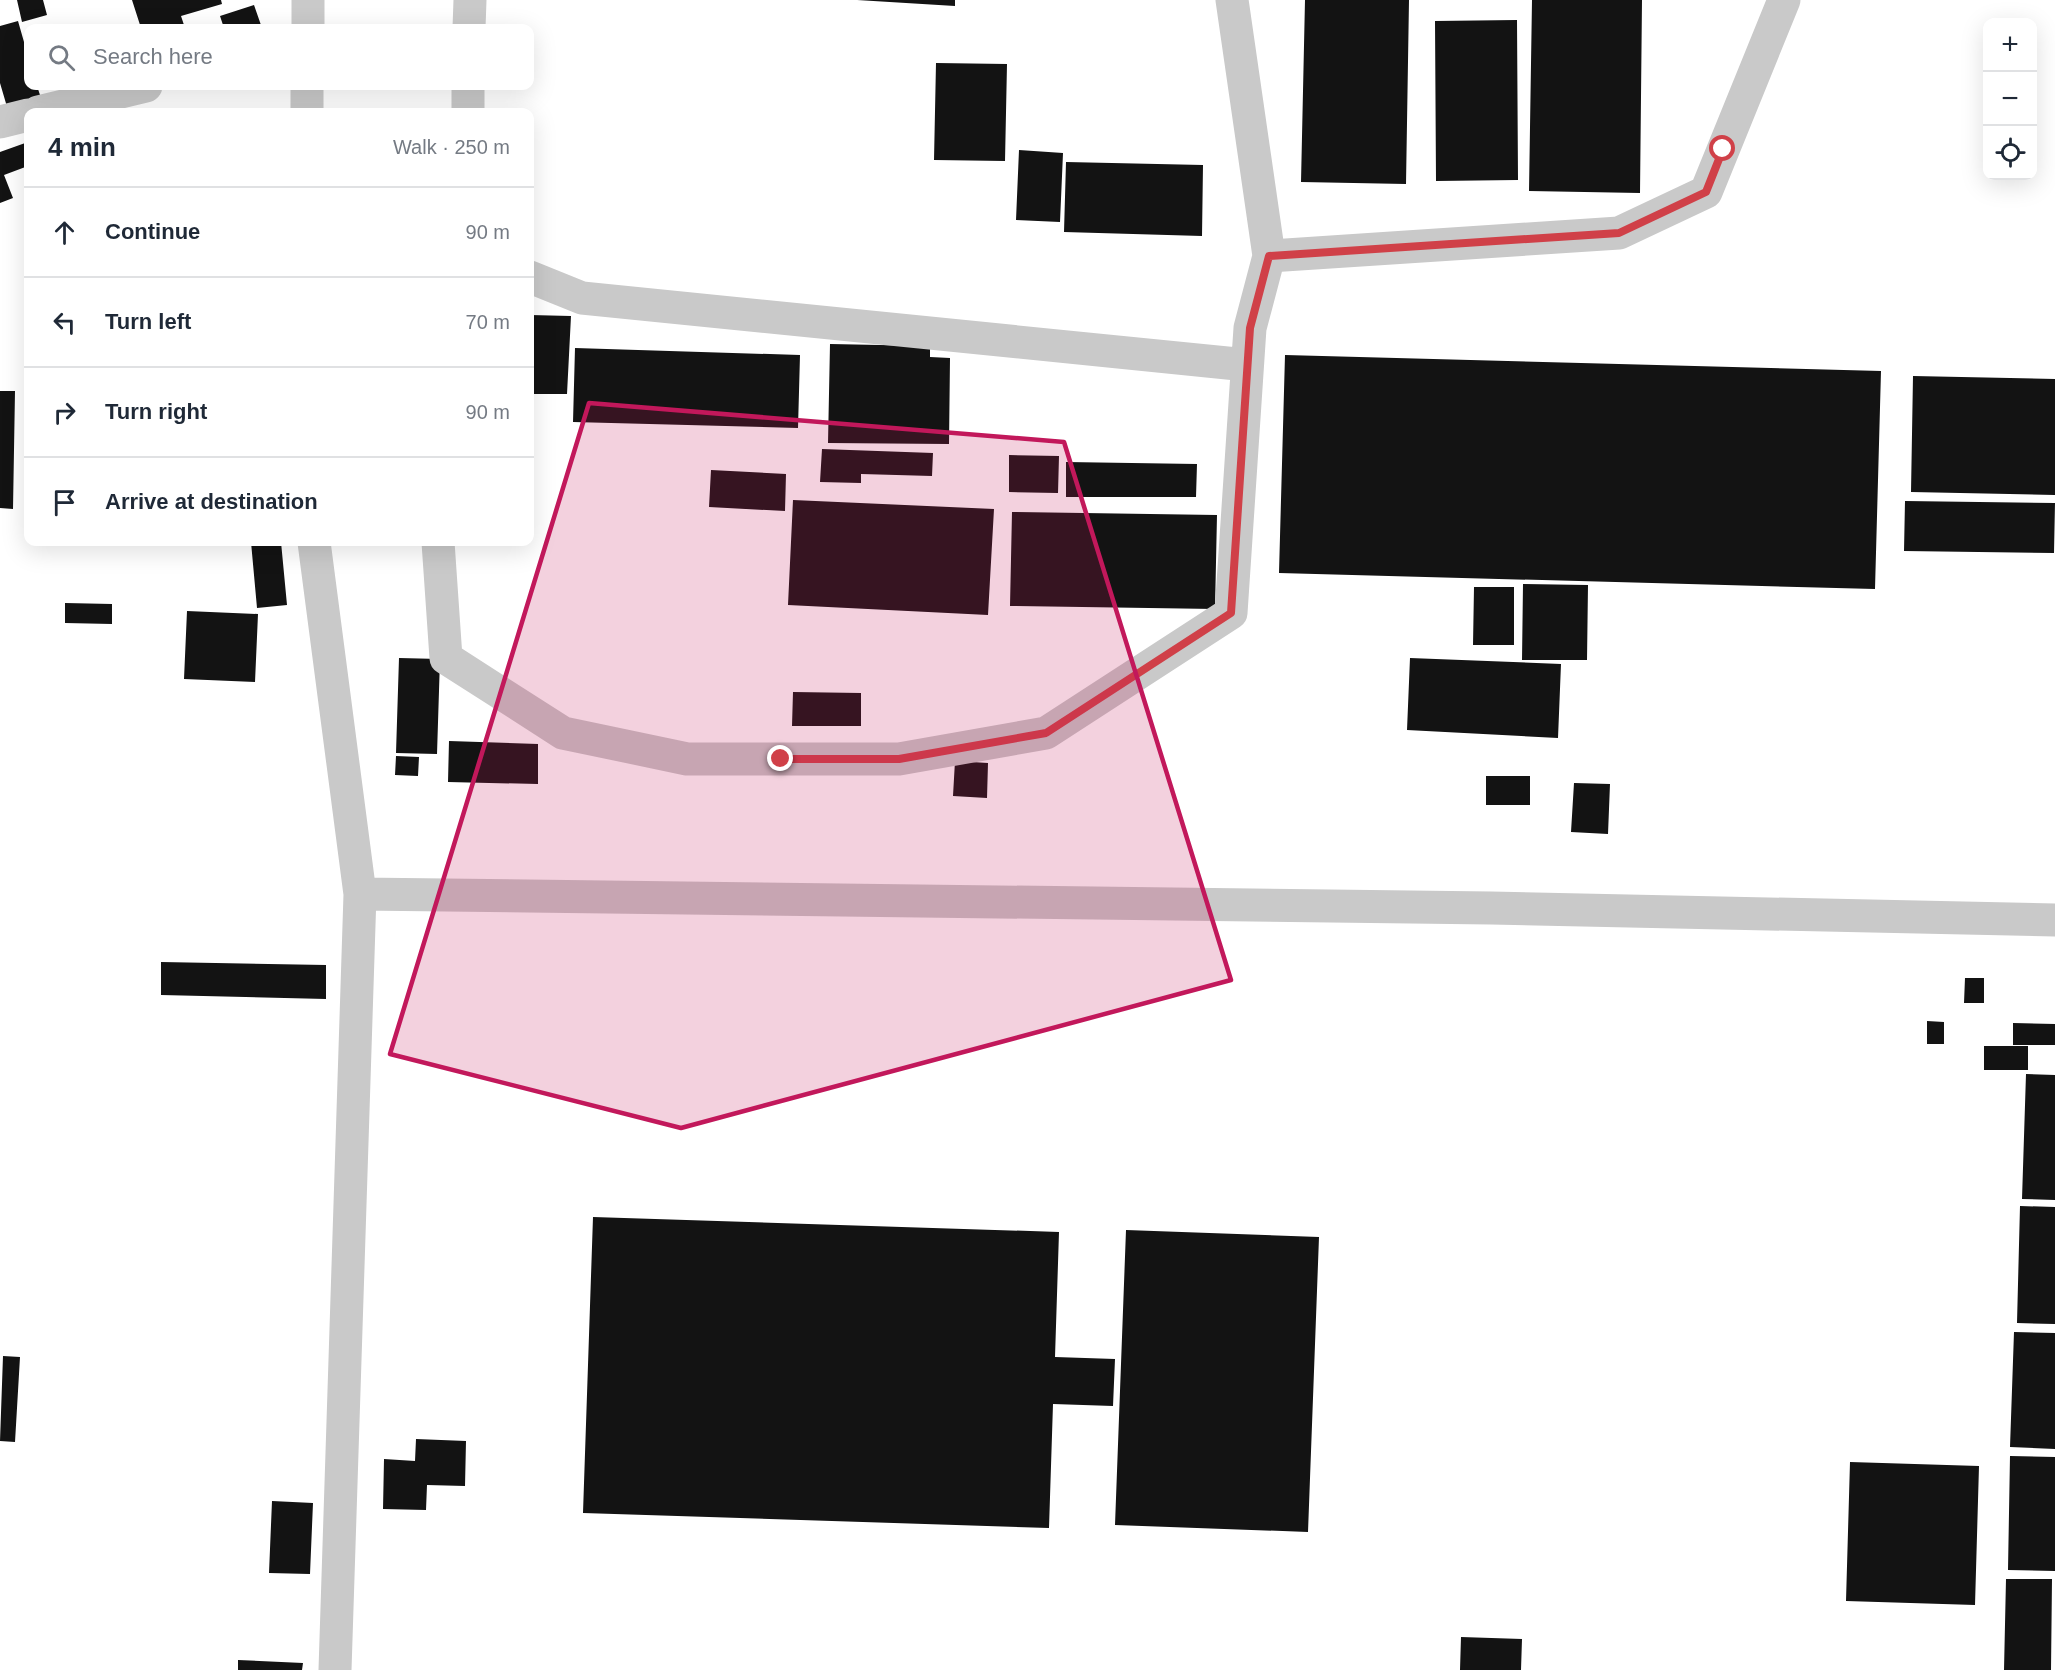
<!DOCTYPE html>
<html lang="en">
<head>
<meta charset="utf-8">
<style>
	body { margin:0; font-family:Arial,sans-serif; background:#f6f6f7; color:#1f2937 }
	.controls { position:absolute; right:18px; top:18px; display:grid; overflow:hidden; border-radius:12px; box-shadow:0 6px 24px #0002 }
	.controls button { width:54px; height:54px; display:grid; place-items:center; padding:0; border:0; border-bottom:2px solid #e0e1e3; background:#fff; color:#1f2937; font:30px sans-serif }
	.stop { position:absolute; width:18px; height:18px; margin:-14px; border:4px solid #d04048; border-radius:50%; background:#fff }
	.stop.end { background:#d04048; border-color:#fff; box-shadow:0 2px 6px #0008 }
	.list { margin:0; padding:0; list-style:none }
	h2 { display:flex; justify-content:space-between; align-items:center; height:78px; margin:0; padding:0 24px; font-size:26px }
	h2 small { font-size:20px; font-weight:400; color:#747a83 }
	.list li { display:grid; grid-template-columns:39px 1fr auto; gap:18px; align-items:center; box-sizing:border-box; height:90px; padding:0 24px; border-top:2px solid #e0e1e3 }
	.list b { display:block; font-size:22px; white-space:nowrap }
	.list em { font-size:20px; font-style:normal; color:#747a83 }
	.icon { flex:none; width:33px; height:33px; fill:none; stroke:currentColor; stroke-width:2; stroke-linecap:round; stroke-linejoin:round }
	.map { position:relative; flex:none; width:2055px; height:1670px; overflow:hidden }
	.search { position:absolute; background:#fff; box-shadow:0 6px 24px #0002; left:24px; top:24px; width:510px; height:66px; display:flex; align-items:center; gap:15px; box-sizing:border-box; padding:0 21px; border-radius:12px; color:#747a83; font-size:22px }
	.panel { position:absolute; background:#fff; box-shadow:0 6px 24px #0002; left:24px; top:108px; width:510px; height:438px; border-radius:12px }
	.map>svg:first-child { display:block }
</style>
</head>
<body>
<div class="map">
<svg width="2055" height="1670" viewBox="0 0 2055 1670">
	<rect width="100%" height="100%" fill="#fff"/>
	<path fill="#131313" d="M17 0H43L47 15 22 22Z
		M132 0H221L222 4 181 16 185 28H141Z
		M857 0H955V6Z
		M1305 0H1409L1406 184 1301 182Z
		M1532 0H1642L1640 193 1529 191Z
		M254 5 262 28H224L220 16Z
		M1517 20 1518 180 1436 181 1435 21Z
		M18 21 28 56V86H37L44 107 10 117 0 83V26Z
		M936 63 1007 64 1005 161 934 160Z
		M28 142V166L4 175 13 198 0 203V152Z
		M1019 150 1063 153 1060 222 1016 220Z
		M1066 162 1203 165 1202 236 1064 232Z
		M530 315 571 316 567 394H530Z
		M830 344 930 346V357L950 358 949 444 828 443Z
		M575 348 800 355 798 428 573 422Z
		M1285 355 1881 371 1875 589 1279 573Z
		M1913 376 2055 379V495L1911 492Z
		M0 391H15L13 509 0 508Z
		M822 449 933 453 932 476 861 474V483L820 482Z
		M1009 455 1059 456 1058 493 1009 492Z
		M1066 462 1197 464 1196 497H1066Z
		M711 470 786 474 785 511 709 507Z
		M793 500 994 509 988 615 788 605Z
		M1905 501 2055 503 2054 553 1904 551Z
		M1012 512 1217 515 1215 609 1010 606Z
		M251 542H281L287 605 257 608Z
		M1523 584 1588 585 1587 660H1522Z
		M1474 587H1514V645H1473Z
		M65 603 112 604V624L65 623Z
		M187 611 258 614 255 682 184 679Z
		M399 658 440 659 437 754 396 753Z
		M1410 658 1561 664 1558 738 1407 730Z
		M793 692 861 693V726H792Z
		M449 741 538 744V784L448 782Z
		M396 756 419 757 418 776 395 775Z
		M955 761 988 763 987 798 953 796Z
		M1486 776H1530V805H1486Z
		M1574 783 1610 784 1608 834 1571 832Z
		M161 962 326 965V999L161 995Z
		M1965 978H1984V1003H1964Z
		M1927 1021 1944 1022V1044H1927Z
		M2013 1023 2055 1024V1045H2013Z
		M1984 1046H2028V1070H1984Z
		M2026 1074 2055 1075V1200L2022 1199Z
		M2020 1206 2055 1207V1324L2017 1323Z
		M593 1217 1059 1232 1055 1357 1115 1359 1113 1406 1053 1404 1049 1528 583 1513Z
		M1126 1230 1319 1237 1308 1532 1115 1525Z
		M2014 1332 2055 1333V1449L2010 1447Z
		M3 1356 20 1357 15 1442 0 1441Z
		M416 1439 466 1441 465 1486 427 1485 426 1510 383 1509 384 1459 415 1461Z
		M2010 1456 2055 1457V1571L2008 1570Z
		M1850 1462 1979 1466 1975 1605 1846 1601Z
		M272 1501 313 1503 310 1574 269 1573Z
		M2006 1579H2052L2051 1670H2004Z
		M1461 1637 1522 1639 1521 1670H1460Z
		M238 1660 303 1663 302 1670H238Z"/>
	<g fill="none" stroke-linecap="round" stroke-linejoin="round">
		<path stroke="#c9c9c9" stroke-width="33" d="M1232 0 1269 256
			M308 28V0
			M469 28 470 0
			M38 112 146 86
			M307 112V86
			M468 112V86
			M0 122 28 115
			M530 277 582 298 1247 365
			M314 542 360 894 335 1670
			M438 542 446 658 563 733 687 759H899L1046 733 1231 613 1250 328 1269 256 1619 233 1706 192 1784 0
			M360 894 1491 908 2055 920"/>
	</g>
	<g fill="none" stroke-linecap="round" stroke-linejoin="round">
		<path stroke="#d04048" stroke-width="8" d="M781 759H899L1046 733 1231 613 1250 328 1269 256 1619 233 1706 192 1723 149"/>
	</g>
	<path fill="#c2185b" fill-opacity="0.2" stroke="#c2185b" stroke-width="4.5" stroke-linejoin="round" d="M589 403 1064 442 1231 980 681 1128 390 1054Z"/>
</svg>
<div class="controls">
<button>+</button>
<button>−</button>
<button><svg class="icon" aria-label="locate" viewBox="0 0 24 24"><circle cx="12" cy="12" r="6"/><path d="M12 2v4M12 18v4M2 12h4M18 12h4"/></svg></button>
</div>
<div class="stop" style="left:1723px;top:149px"></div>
<div class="stop end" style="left:781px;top:759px"></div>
<div class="search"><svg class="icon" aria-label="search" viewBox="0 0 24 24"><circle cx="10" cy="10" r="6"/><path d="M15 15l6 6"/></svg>Search here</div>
<section class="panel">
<h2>4 min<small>Walk · 250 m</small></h2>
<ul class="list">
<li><svg class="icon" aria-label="ahead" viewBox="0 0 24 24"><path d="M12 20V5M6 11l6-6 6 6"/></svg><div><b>Continue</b></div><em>90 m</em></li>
<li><svg class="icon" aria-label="left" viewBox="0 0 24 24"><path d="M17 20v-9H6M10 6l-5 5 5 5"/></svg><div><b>Turn left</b></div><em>70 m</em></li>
<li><svg class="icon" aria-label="right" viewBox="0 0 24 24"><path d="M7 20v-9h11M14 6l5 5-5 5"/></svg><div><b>Turn right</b></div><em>90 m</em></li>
<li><svg class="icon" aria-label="arrive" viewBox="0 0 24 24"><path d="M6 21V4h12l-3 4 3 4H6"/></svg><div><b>Arrive at destination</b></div></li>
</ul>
</section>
</div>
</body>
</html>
